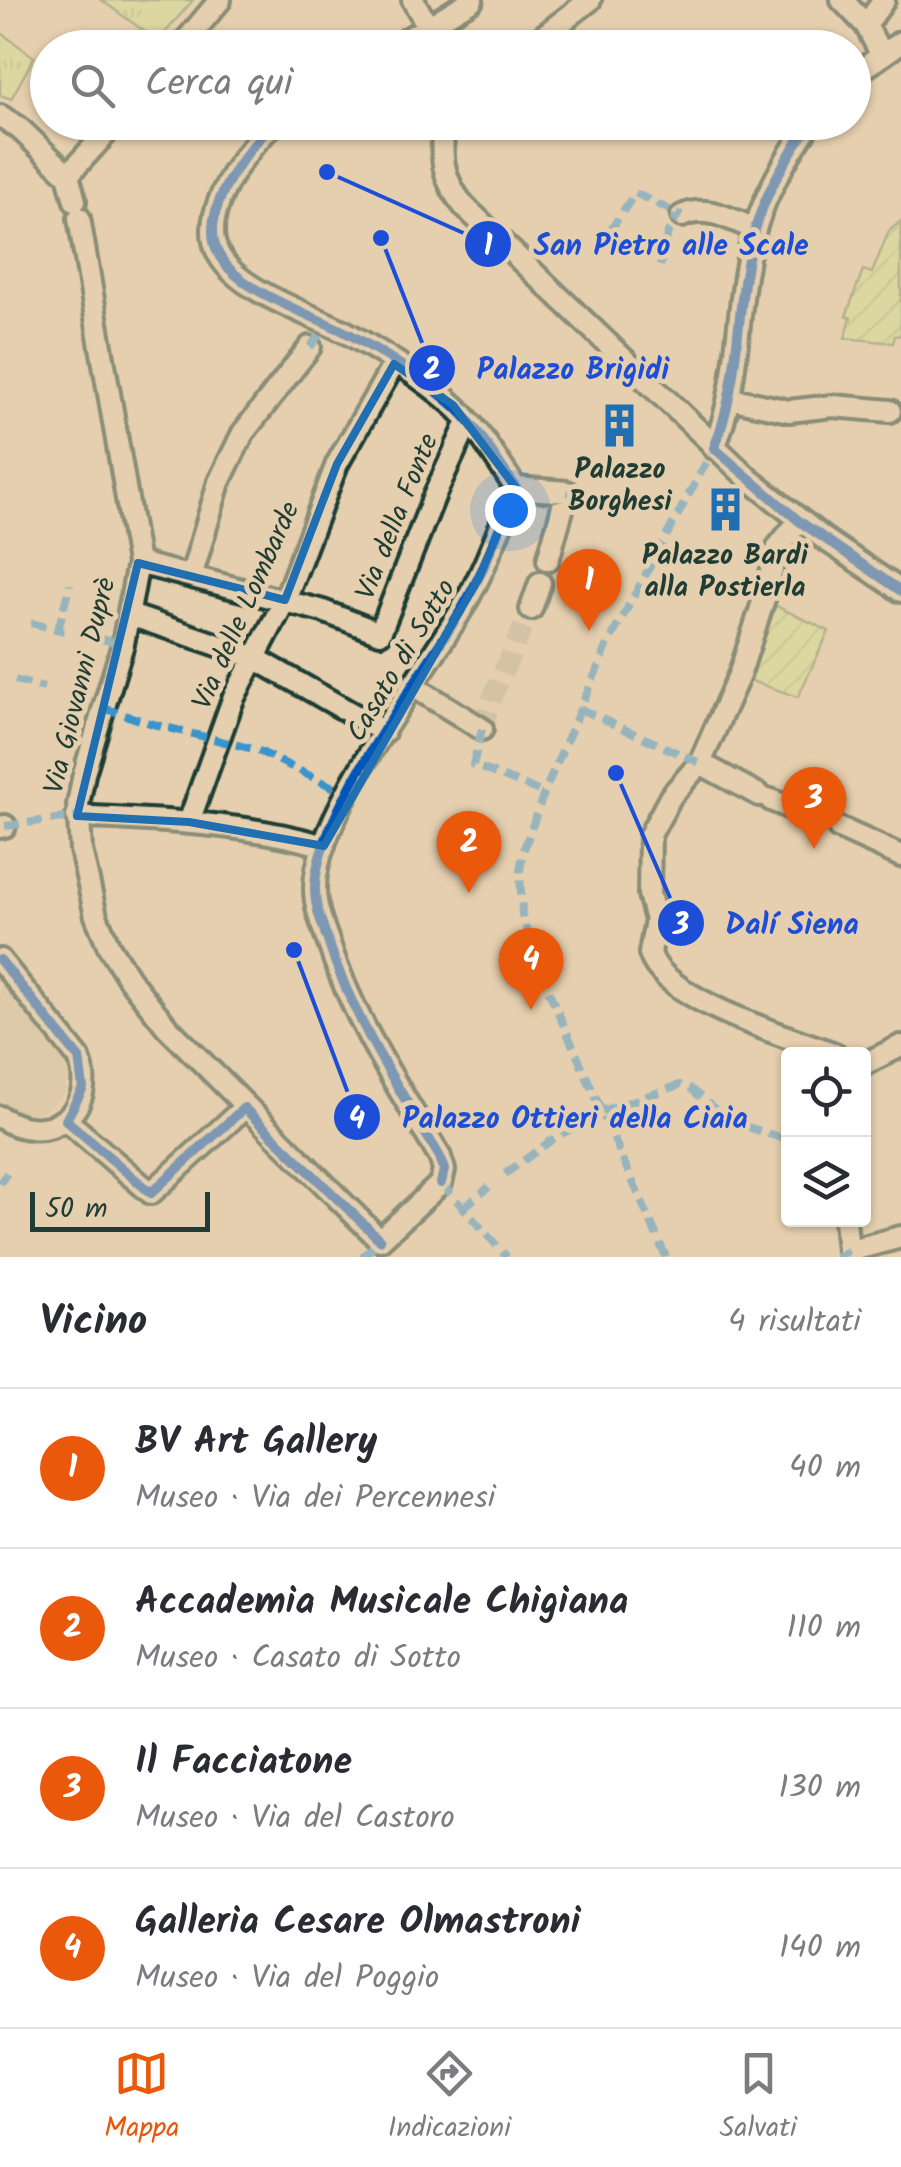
<!DOCTYPE html>
<html lang="it">
<head>
<meta charset="utf-8">
<style>
	body { margin:0; font-family:Kalam,sans-serif; background:#f7f7f7; color:#2b2b33 }
	.controls { position:absolute; right:30px; bottom:30px; display:grid; overflow:hidden; border-radius:10px; box-shadow:0 2px 8px #0004 }
	.controls button { width:90px; height:90px; display:grid; place-items:center; padding:0; border:0; border-bottom:2px solid #e1e1e2; background:#fff; color:#2b2b33; font:50px sans-serif }
	.scale { position:absolute; left:30px; bottom:25px; width:180px; box-sizing:border-box; padding-left:10px; border:5px solid #1f3d34; border-top:0; font-size:28px; line-height:35px; white-space:nowrap; color:#1f3d34; -webkit-text-stroke:8px #e5cfae; paint-order:stroke }
	.you { position:absolute; left:510px; top:510px; width:35px; height:35px; margin:-25px; border:8px solid #fff; border-radius:50%; background:#1a73e8; box-shadow:0 0 0 15px #1a73e833 }
	.badge { display:grid; place-items:center; width:65px; height:65px; border-radius:50%; background:#ea580c; color:#fff; font-size:32px; font-weight:700 }
	.pin { position:absolute; translate:-50% -82px; filter:drop-shadow(0 2px 5px #0008) }
	.pin::after { content:''; position:absolute; top:52px; width:35px; height:30px; background:inherit; clip-path:polygon(0 0,100% 0,50% 100%) }
	.list { margin:0; padding:0; list-style:none }
	h2 { display:flex; justify-content:space-between; align-items:center; height:130px; margin:0; padding:0 40px; font-size:42px }
	h2 small { font-size:32px; font-weight:400; color:#7c7c81 }
	.list li { display:grid; grid-template-columns:65px 1fr auto; gap:30px; align-items:center; box-sizing:border-box; height:160px; padding:0 40px; border-top:2px solid #e1e1e2 }
	.list b { display:block; font-size:38px; white-space:nowrap }
	.list p { margin:0; font-size:32px; white-space:nowrap; color:#7c7c81 }
	.list em { font-size:32px; font-style:normal; color:#7c7c81 }
	.icon { flex:none; width:55px; height:55px; fill:none; stroke:currentColor; stroke-width:2; stroke-linecap:round; stroke-linejoin:round }
	.map { position:relative; flex:none; width:901px; height:1257px; overflow:hidden }
	.search { position:absolute; background:#fff; box-shadow:0 2px 8px #0004; left:30px; right:30px; top:30px; height:110px; display:flex; align-items:center; gap:25px; box-sizing:border-box; padding:0 35px; border-radius:55px; color:#7c7c81; font-size:38px }
	.sheet { height:770px; background:#fff }
	nav { display:flex; justify-content:space-around; align-items:center; box-sizing:border-box; height:140px; border-top:2px solid #e1e1e2; background:#fff; font-size:28px; color:#7c7c81 }
	nav a { display:grid; justify-items:center; gap:5px }
	nav .on { color:#ea580c }
	.map>svg:first-child { display:block }
</style>
</head>
<body>
<div class="map">
<svg width="901" height="1257" viewBox="0 0 901 1257">
	<defs>
		<pattern id="park-tufts" width="24" height="20" patternUnits="userSpaceOnUse" patternTransform="scale(2.5)"><rect width="24" height="20" fill="#d1de91"/><path d="M3 7l-1-3M5 7V3M7 7l1-3M15 17l-1-3M17 17v-4M19 17l1-3" fill="none" stroke="#b3bf7e"/></pattern>
		<pattern id="garden-furrows" width="10" height="10" patternUnits="userSpaceOnUse" patternTransform="scale(2.5)"><rect width="10" height="10" fill="#d1de91"/><path d="M-1 1l2-2M0 10L10 0M9 11l2-2" fill="none" stroke="#b3bf7e"/></pattern>
	</defs>
	<rect width="100%" height="100%" fill="#e5cfae"/>
	<filter id="ink" filterUnits="userSpaceOnUse"><feTurbulence type="fractalNoise" baseFrequency=".01" numOctaves="2"/><feDisplacementMap in="SourceGraphic" scale="20" xChannelSelector="R" yChannelSelector="G"/><feConvolveMatrix kernelMatrix="1 2 1 2 8 2 1 2 1" color-interpolation-filters="sRGB"/></filter>
	<g filter="url(#ink)">
		<path fill="#d5c19f" d="M0 983 57 1043 69 1066 64 1094 44 1111 18 1116 0 1106Z"/>
		<path fill="url(#park-tufts)" stroke="#788e62" stroke-width="2.5" d="M101 0H193L158 41Z
			M0 32 34 57 11 99 0 95Z"/>
		<path fill="url(#garden-furrows)" stroke="#788e62" stroke-width="2.5" d="M901 221V335L895 336 893 343 845 338 851 318 846 316 863 270 872 273 889 231Z
			M772 604 829 631 798 697 745 679Z"/>
		<g fill="none" stroke-linecap="round" stroke-linejoin="round">
			<path stroke="#bdb296" stroke-width="20" stroke-dasharray="20 10" stroke-linecap="butt" d="M482 729 494 693 531 609"/>
			<defs>
				<path id="street" d="M413 0 440 48
					M842 0 866 25 881 54
					M866 25 884 0
					M180 48 220 0
					M393 48 472 0
					M528 48 590 0
					M854 75 901 42
					M0 116 18 127 68 175
					M276 122C246 148 196 214 219 255 240 293 312 314 349 334 383 353 421 377 451 403 477 425 496 460 516 488
					M444 122C440 155 442 180 464 206L750 480 823 538 901 591
					M68 175 116 122
					M68 175 75 201
					M682 216C706 204 732 220 755 229
					M79 218 138 563 123 644 84 774 78 805 81 850 96 916 109 947 129 979 167 1027 380 1240 441 1183 444 1170 440 1157C398 1087 353 1019 328 941 322 924 315 907 315 889 314 816 424 674 463 607 485 570 499 528 516 488
					M729 398 789 411 833 406 890 411
					M714 448C743 377 734 298 756 226 767 190 789 153 811 122
					M516 488 567 492 548 560
					M138 563 323 611 380 633 435 494 468 422
					M192 574 219 482 243 433 310 347
					M767 588 778 547 799 521
					M764 599 740 673 700 763 671 796 650 835 649 894 656 920 650 953C662 1000 792 1038 835 1054
					M531 609 540 583
					M130 615 253 657 384 732
					M413 686 482 729
					M700 763 759 795
					M771 800 820 820
					M77 816C160 821 244 822 324 846
					M189 822 233 699 285 600 337 464 394 364
					M0 827 5 826
					M839 828 901 856
					M0 960 79 1058C99 1112 47 1148 0 1117
					M864 1064 901 1046
					M66 1120 151 1193 244 1108
					M845 1220 848 1251 901 1237"/>
			</defs>
			<use href="#street" stroke="#1f3d34" stroke-width="28"/>
			<use href="#street" stroke="#e5cfae" stroke-width="20"/>
			<path stroke="#3993ce" stroke-width="8" stroke-dasharray="15 8" stroke-linecap="butt" d="M532 45 535 48
				M610 231 635 193 682 216
				M660 266 668 232 677 216
				M310 347 328 323
				M567 492 681 513
				M31 623 64 631
				M58 630 70 584
				M79 634 123 644
				M15 680 44 688
				M75 697 95 703
				M103 708 153 724 257 750 347 794
				M580 709 700 763
				M482 729 473 765 544 793
				M5 826 77 816
				M602 1111 680 1085 690 1088 729 1121 788 1140
				M505 1174 553 1139 594 1116
				M0 1183 7 1173
				M441 1183 507 1257
				M463 1208 489 1187
				M362 1257 380 1240
				M666 1257 538 967 522 915 520 871 523 852 544 793 609 642 714 448
				M836 1257 848 1251"/>
			<defs>
				<path id="cycleway" d="M276 122C246 148 196 214 219 255 240 293 312 314 349 334 383 353 421 377 451 403 477 425 496 460 516 488 499 528 485 570 463 607 424 674 314 816 315 889 315 907 322 924 328 941 353 1019 398 1087 440 1157L444 1170 441 1183
					M811 122C789 153 767 190 756 226 734 298 743 377 714 448L799 521 901 591
					M0 960 79 1058 83 1088 66 1120 151 1193 244 1108 380 1240"/>
			</defs>
			<use href="#cycleway" stroke="#e5cfae" stroke-width="16"/>
			<use href="#cycleway" stroke="#0057b8" stroke-width="10"/>
		</g>
	</g>
	<path d="M0 0H901V1257H0ZM394 364 453 405 516 488 480 576 324 846 189 822 77 816 138 563 285 600 337 464Z" fill="#e5cfae" fill-opacity=".55" fill-rule="evenodd"/>
	<path fill="none" stroke="#1f6fb2" stroke-width="8" stroke-linejoin="round" d="M394 364 453 405 516 488 480 576 324 846 189 822 77 816 138 563 285 600 337 464Z"/>
	<defs>
		<symbol id="building-bare" viewBox="-9 -9 18 18"><path d="M-4-6H4V6H1V3H-1V6H-4ZM-2.5-4.3h1.7v1.8h-1.7ZM.8-4.3h1.7v1.8H.8ZM-2.5-1h1.7V.8h-1.7ZM.8-1h1.7V.8H.8Z" fill="#1f6fb2" stroke="#e5cfae" stroke-width="2.5" paint-order="stroke"/></symbol>
	</defs>
	<g fill-rule="evenodd">
		<use href="#building-bare" x="588" y="394" width="63" height="63"/>
		<use href="#building-bare" x="694" y="478" width="63" height="63"/>
	</g>
	<g text-anchor="middle" dominant-baseline="central" stroke-width="10" stroke-linejoin="round" paint-order="stroke">
		<g font-size="28" font-weight="bold" fill="#1f3d34" stroke="#e5cfae">
			<text x="620" y="470">Palazzo<tspan x="620" dy="32">Borghesi</tspan></text>
			<text x="725" y="556">Palazzo Bardi<tspan x="725" dy="32">alla Postierla</tspan></text>
		</g>
		<g font-size="28" fill="#1f3d34" stroke="#e5cfae">
			<text transform="translate(398 517) rotate(-68)">Via della Fonte</text>
			<text transform="translate(247 606) rotate(-66)">Via delle Lombarde</text>
			<text transform="translate(402 661) rotate(-59)">Casato di Sotto</text>
			<text transform="translate(81 686) rotate(-76)">Via Giovanni Duprè</text>
		</g>
	</g>
	<path fill="none" stroke="#1d4ed8" stroke-width="4" d="M327 172L488 244M381 238L432 368M616 773L681 923M294 950L357 1117"/>
	<g fill="#1d4ed8" stroke="#e5cfae" stroke-width="4">
		<circle cx="327" cy="172" r="10"/>
		<circle cx="381" cy="238" r="10"/>
		<circle cx="616" cy="773" r="10"/>
		<circle cx="294" cy="950" r="10"/>
		<circle cx="488" cy="244" r="25"/>
		<circle cx="432" cy="368" r="25"/>
		<circle cx="681" cy="923" r="25"/>
		<circle cx="357" cy="1117" r="25"/>
	</g>
	<g font-size="30" text-anchor="middle" font-weight="bold" fill="#fff">
		<text x="488" y="255">1</text>
		<text x="432" y="379">2</text>
		<text x="681" y="934">3</text>
		<text x="357" y="1128">4</text>
	</g>
	<g font-size="30" text-anchor="middle" font-weight="bold" fill="#1d4ed8" stroke="#e5cfae" stroke-width="10" stroke-linejoin="round" paint-order="stroke">
		<text x="671" y="255">San Pietro alle Scale</text>
		<text x="573" y="379">Palazzo Brigidi</text>
		<text x="792" y="934">Dalí Siena</text>
		<text x="575" y="1128">Palazzo Ottieri della Ciaia</text>
	</g>
</svg>
<div class="controls">
<button><svg class="icon" aria-label="locate" viewBox="0 0 24 24"><circle cx="12" cy="12" r="6"/><path d="M12 2v4M12 18v4M2 12h4M18 12h4"/></svg></button>
<button><svg class="icon" aria-label="layers" viewBox="0 0 24 24"><path d="M12 4l9 5-9 5-9-5zM3 14l9 5 9-5"/></svg></button>
</div>
<div class="scale">50 m</div>
<div class="you"></div>
<div class="pin badge" style="left:589px;top:631px">1</div>
<div class="pin badge" style="left:469px;top:893px">2</div>
<div class="pin badge" style="left:814px;top:849px">3</div>
<div class="pin badge" style="left:531px;top:1010px">4</div>
<div class="search"><svg class="icon" aria-label="search" viewBox="0 0 24 24"><circle cx="10" cy="10" r="6"/><path d="M15 15l6 6"/></svg>Cerca qui</div>
</div>
<section class="sheet">
<h2>Vicino<small>4 risultati</small></h2>
<ul class="list">
<li><span class="badge">1</span><div><b>BV Art Gallery</b><p>Museo · Via dei Percennesi</p></div><em>40 m</em></li>
<li><span class="badge">2</span><div><b>Accademia Musicale Chigiana</b><p>Museo · Casato di Sotto</p></div><em>110 m</em></li>
<li><span class="badge">3</span><div><b>Il Facciatone</b><p>Museo · Via del Castoro</p></div><em>130 m</em></li>
<li><span class="badge">4</span><div><b>Galleria Cesare Olmastroni</b><p>Museo · Via del Poggio</p></div><em>140 m</em></li>
</ul>
</section>
<nav>
<a class="on"><svg class="icon" aria-label="map" viewBox="0 0 24 24"><path d="M3 6l6-2 6 2 6-2v14l-6 2-6-2-6 2zM9 4v14M15 6v14"/></svg>Mappa</a>
<a><svg class="icon" aria-label="directions" viewBox="0 0 24 24"><path d="M12 3l9 9-9 9-9-9zM9 14v-3h6M13 9l2 2-2 2"/></svg>Indicazioni</a>
<a><svg class="icon" aria-label="saved" viewBox="0 0 24 24"><path d="M7 4h10v16l-5-4-5 4z"/></svg>Salvati</a>
</nav>
</body>
</html>
